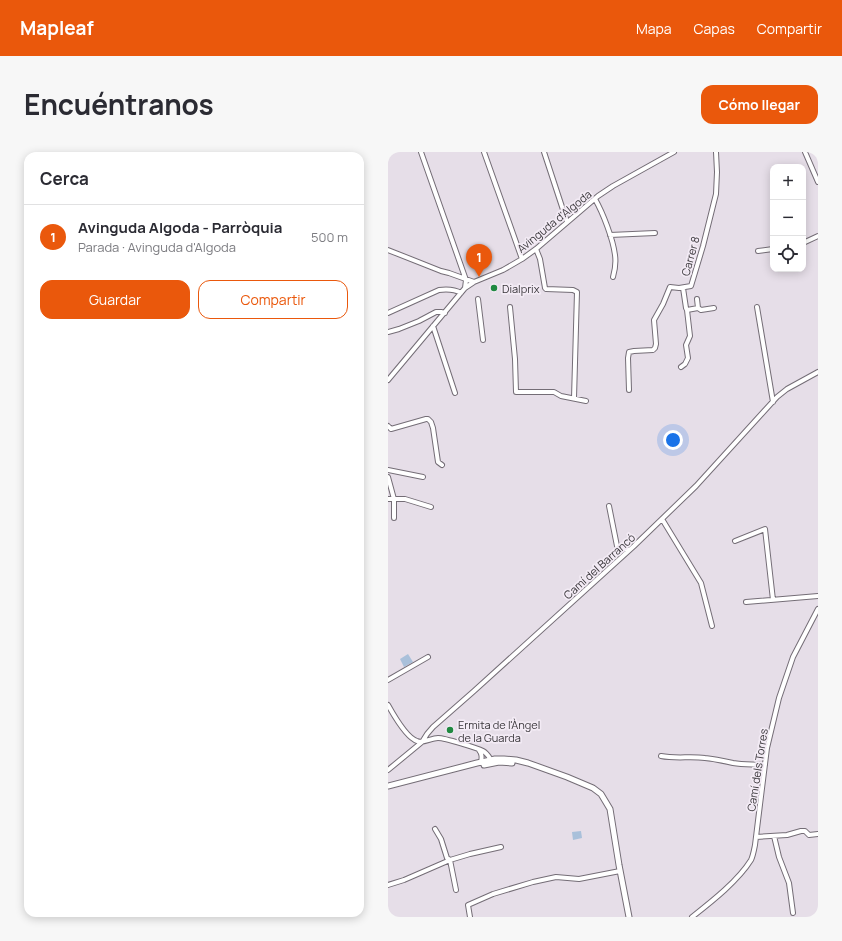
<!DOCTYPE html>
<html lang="es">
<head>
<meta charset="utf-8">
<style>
	body { margin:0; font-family:Manrope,sans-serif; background:#f7f7f7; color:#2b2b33 }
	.controls { position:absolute; right:12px; top:12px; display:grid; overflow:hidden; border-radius:8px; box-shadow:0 2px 10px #0003 }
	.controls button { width:36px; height:36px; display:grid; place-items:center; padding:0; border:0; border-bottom:1px solid #e1e1e2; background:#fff; color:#2b2b33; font:20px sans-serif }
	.you { position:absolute; left:285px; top:288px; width:14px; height:14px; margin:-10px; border:3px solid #fff; border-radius:50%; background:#1a73e8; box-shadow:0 0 0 6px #1a73e833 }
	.badge { display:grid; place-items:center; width:26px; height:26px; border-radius:50%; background:#ea580c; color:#fff; font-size:13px; font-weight:700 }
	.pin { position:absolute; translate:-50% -33px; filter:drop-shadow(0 1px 2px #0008) }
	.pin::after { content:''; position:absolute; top:21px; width:14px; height:12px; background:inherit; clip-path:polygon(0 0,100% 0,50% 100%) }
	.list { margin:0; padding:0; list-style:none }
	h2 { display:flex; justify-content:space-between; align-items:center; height:52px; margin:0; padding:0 16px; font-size:17px }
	h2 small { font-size:13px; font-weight:400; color:#7c7c81 }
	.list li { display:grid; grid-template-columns:26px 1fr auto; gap:12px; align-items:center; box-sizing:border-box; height:64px; padding:0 16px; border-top:1px solid #e1e1e2 }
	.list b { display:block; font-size:15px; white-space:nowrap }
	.list p { margin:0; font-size:13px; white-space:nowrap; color:#7c7c81 }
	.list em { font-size:13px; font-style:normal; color:#7c7c81 }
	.actions { display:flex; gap:8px; padding:12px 16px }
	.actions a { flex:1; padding:9px 0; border:1px solid #ea580c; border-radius:12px; text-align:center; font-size:14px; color:#ea580c }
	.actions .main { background:#ea580c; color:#fff }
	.icon { flex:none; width:22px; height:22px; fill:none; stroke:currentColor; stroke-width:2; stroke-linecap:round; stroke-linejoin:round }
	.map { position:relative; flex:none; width:430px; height:765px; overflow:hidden; border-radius:12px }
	header { display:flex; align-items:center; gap:24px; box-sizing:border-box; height:56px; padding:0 20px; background:#ea580c; color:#fff }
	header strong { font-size:19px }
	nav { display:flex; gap:22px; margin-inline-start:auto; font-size:14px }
	.intro { display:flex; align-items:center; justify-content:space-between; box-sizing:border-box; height:96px; padding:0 24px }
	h1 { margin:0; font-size:28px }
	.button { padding:10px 18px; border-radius:12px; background:#ea580c; color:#fff; font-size:14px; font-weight:700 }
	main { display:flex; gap:24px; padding:0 24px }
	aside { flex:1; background:#fff; border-radius:12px; box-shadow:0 2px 10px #0003 }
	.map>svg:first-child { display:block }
</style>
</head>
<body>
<header>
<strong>Mapleaf</strong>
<nav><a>Mapa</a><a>Capas</a><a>Compartir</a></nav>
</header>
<div class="intro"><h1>Encuéntranos</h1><a class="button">Cómo llegar</a></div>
<main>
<aside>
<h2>Cerca<small></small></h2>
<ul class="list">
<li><span class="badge">1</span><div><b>Avinguda Algoda - Parròquia</b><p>Parada · Avinguda d'Algoda</p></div><em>500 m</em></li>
</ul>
<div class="actions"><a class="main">Guardar</a><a>Compartir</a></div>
</aside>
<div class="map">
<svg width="430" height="765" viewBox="0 0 430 765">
	<rect width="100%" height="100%" fill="#e6dee8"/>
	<path fill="#a9c0da" d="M20 502 25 510 16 515 12 507Z
		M193 679 194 686 185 688 184 680Z"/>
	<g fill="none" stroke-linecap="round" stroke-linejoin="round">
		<defs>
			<path id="minor" d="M33 0 78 128 77 136
				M96 0 134 107
				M156 0 179 70
				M417 0 430 30
				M207 47C215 61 225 87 227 103 228 110 227 118 225 125
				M222 83 267 81
				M415 91 430 84
				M148 97 152 107 157 136 158 137 185 138 189 140 186 246
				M0 98 53 119 61 121 86 130
				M370 99 385 97
				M295 136 298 156 299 158
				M90 147 95 188
				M309 147 310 156
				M122 155 127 207 128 240H166L173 244 198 249
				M369 155 385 250
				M0 161 51 138C59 137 66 137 73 141
				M45 174 67 241
				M0 180 11 177 31 169 48 160H53L57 161
				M293 215 297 212 300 206 298 193 302 184 299 158 310 156 313 158 326 156
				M0 228 77 136 86 130 115 118 134 107 148 97 210 44 225 34 286 0
				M241 238 240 206 241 200 246 199 265 198 267 196 268 192 266 168 275 152 282 135 291 136 303 134 315 94 328 42 329 20 328 0
				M0 274 3 277 38 267H40L43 270 45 276 50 310 54 313
				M0 318 35 325
				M0 325 6 347V366
				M0 347H17L43 355
				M221 354 229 394 241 398
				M274 367 313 431 324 474
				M347 389 377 377 385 448
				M358 450 430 444
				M0 528 40 505
				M0 553C5 562 19 586 29 589 35 592 43 586 50 586 57 586 89 596 95 599 99 601 101 605 103 608
				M91 598C94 602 94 605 93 611
				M273 604C288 607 302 604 317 606 327 607 336 609 345 611 356 613 366 612 377 613
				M0 618 34 590 39 582 45 575 86 539 246 394 308 334 389 245 399 237 430 220
				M47 677 53 687 59 706 62 708 82 702 113 695
				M386 684 391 705 401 731 405 761
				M368 685 399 683 413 679H417L421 683 430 682
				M0 733 16 728 62 708 68 738
				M82 765 80 753 105 742 145 730 168 725 191 727 232 719
				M304 765C323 750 350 729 363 708 365 704 366 698 367 693L379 596 391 546 405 505 430 457"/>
			<path id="major" d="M96 613 111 610 124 611
				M0 634 89 611 107 607H116L128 608 140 611 179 625 205 636 213 642 222 657 231 713 241 765"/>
		</defs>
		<use href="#minor" stroke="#746d76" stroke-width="6"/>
		<use href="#major" stroke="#746d76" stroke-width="7"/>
		<use href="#minor" stroke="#fff" stroke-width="4"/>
		<use href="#major" stroke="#fff" stroke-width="5"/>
	</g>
	<g fill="#1f8940" stroke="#f3ebf5" stroke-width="1.5">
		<circle cx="106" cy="136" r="4"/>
		<circle cx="62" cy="578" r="4"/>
	</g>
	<g text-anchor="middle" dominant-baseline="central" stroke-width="3.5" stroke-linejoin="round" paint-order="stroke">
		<g font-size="11" fill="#39363a" stroke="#f3ebf5">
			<text transform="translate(166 69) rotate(-39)">Avinguda d'Algoda</text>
			<text transform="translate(302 104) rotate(-75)">Carrer 8</text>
			<text transform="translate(211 414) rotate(-42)">Camí del Barrancó</text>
			<text transform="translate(369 618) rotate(-81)">Camí dels Torres</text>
		</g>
		<g font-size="11" fill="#39363a" stroke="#f3ebf5" text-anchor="start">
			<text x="114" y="136">Dialprix</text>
			<text x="70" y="572">Ermita de l'Àngel<tspan x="70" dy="13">de la Guarda</tspan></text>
		</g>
	</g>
</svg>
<div class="controls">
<button>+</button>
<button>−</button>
<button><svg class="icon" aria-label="locate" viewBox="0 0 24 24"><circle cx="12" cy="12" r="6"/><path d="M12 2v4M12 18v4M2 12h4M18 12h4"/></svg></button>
</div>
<div class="you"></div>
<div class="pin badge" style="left:91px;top:125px">1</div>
</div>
</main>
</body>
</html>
